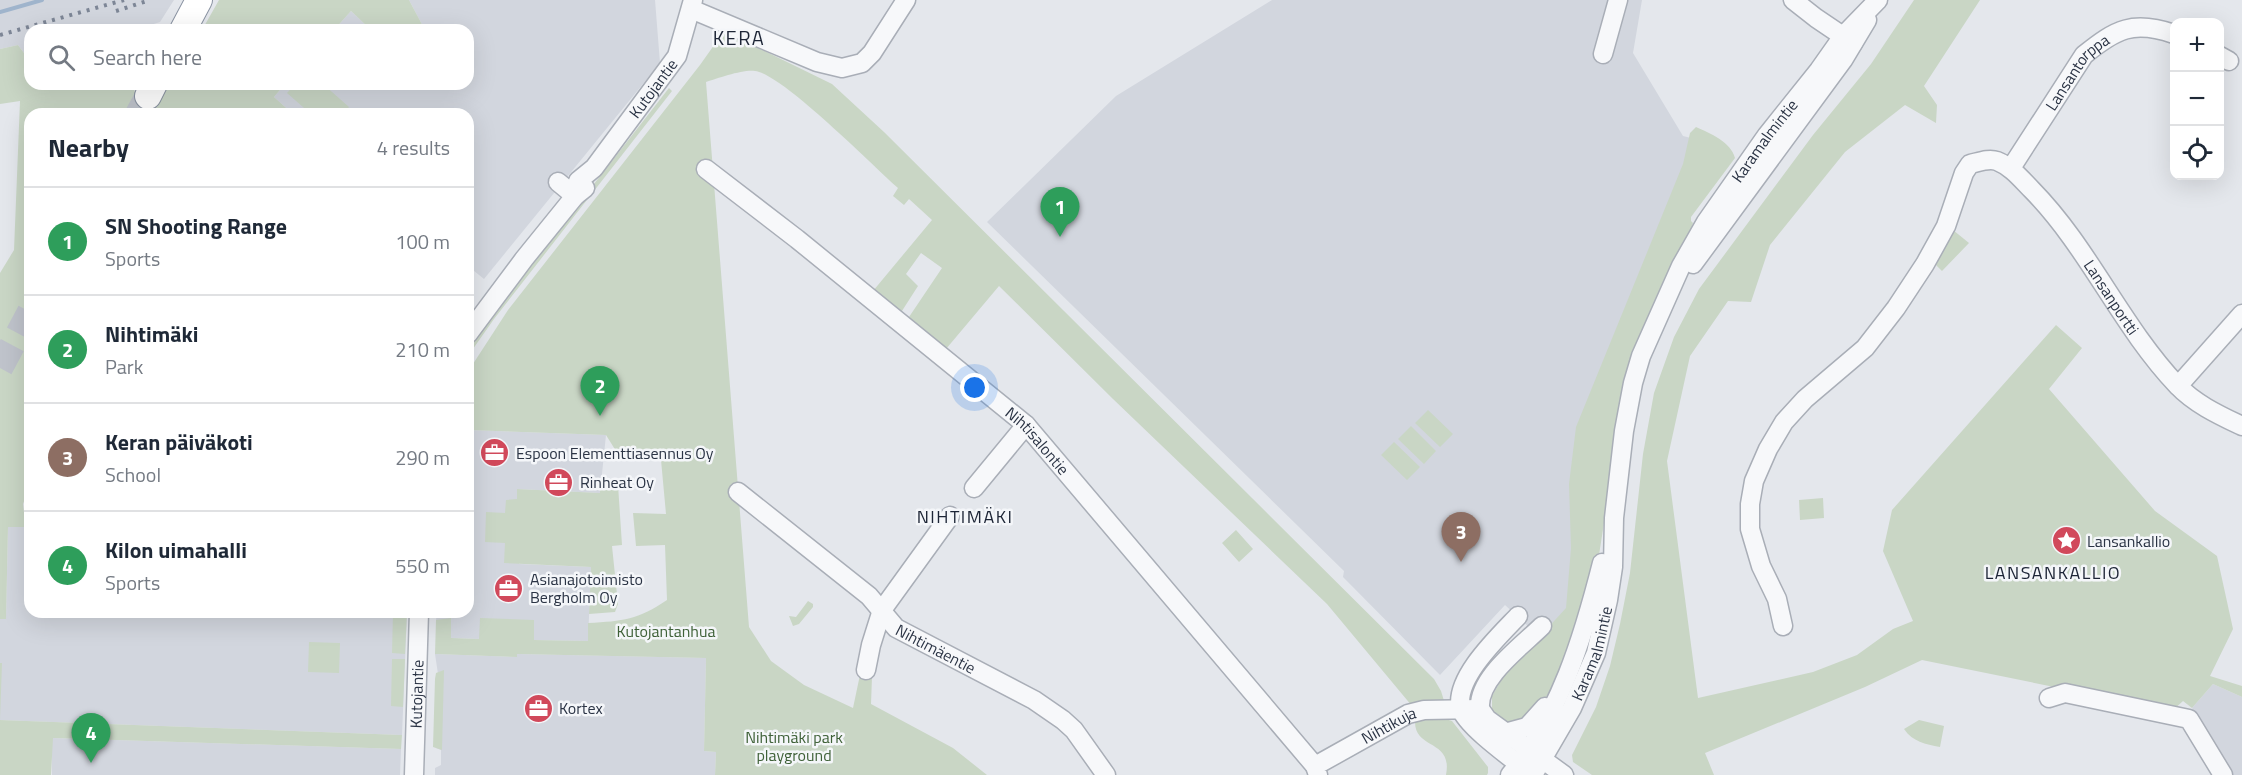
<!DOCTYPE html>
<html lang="en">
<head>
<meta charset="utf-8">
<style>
	body { margin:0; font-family:"Titillium Web",sans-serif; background:#f6f6f7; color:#1f2937 }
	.controls { position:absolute; right:18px; top:18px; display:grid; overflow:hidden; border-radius:12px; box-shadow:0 6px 24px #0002 }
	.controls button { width:54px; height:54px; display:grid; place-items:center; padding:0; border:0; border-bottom:2px solid #e0e1e3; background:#fff; color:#1f2937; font:30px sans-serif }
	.you { position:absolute; left:975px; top:388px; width:21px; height:21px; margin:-15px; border:4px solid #fff; border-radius:50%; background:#1a73e8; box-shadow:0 0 0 9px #1a73e833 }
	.badge { display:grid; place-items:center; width:39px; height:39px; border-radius:50%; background:#db2777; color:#fff; font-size:20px; font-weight:700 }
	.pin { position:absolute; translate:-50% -50px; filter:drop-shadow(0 2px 3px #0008) }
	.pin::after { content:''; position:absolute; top:32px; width:21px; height:18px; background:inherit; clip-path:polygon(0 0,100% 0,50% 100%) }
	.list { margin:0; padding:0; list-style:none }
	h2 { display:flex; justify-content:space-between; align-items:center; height:78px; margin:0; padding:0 24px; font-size:26px }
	h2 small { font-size:20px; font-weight:400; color:#747a83 }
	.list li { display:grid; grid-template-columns:39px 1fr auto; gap:18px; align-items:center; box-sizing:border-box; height:108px; padding:0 24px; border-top:2px solid #e0e1e3 }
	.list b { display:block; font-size:22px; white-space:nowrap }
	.list p { margin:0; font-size:20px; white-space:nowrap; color:#747a83 }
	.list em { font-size:20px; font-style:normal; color:#747a83 }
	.icon { flex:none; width:33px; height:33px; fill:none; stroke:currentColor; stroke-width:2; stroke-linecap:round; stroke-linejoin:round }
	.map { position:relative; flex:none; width:2242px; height:775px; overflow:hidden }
	.search { position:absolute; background:#fff; box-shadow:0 6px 24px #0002; left:24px; top:24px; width:450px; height:66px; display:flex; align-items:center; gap:15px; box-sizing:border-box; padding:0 21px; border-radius:18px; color:#747a83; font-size:22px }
	.panel { position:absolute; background:#fff; box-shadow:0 6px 24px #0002; left:24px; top:108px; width:450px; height:510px; border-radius:18px }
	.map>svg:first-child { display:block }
</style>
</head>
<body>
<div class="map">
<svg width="2242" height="775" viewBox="0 0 2242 775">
	<rect width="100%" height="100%" fill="#e4e7ec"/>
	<path fill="#d2d6de" d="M0 0H174L160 22 135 30H30V61L18 45 0 49Z
		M409 0H655L660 63 484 279 468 266V114H293L274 97 285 84H426L429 87 432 84H468V30H425Z
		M1272 0H1642L1633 53 1683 136 1723 146 1681 215 1566 635 1531 629 1505 605 1440 675 1343 577 1344 571 987 222 1116 96Z
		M351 11 371 30H334Z
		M468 430 606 435 600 493 517 489 519 564 591 567 588 641 533 640 481 618 480 639 451 638 436 620 437 612H468Z
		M8 527H30V612H407L402 735 0 720V619L6 618Z
		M435 654 516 657 517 654 706 658 704 751 716 752 715 775H435V768L441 765V750L436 748 438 674Z
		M2213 684 2242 697V775H2229L2192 708Z
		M52 738 401 749 400 775H52Z"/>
	<path fill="#c9d6c5" d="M219 0H409L425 30H371L351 11 334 30H202Z
		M1914 0H1980L1924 86 1937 105 1936 123 1905 105 1845 152 1770 245 1751 302 1728 301 1690 356 1667 461 1698 698 1813 672 1857 655 1893 629 1913 621 1883 551 1892 510 2056 325 2082 348 2049 389 2155 511 2217 556 2233 629 2210 676 2242 686V697L2213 684 2192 708 2183 701 2172 711 1922 660 1865 687 1705 753 1714 775H1592L1573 762 1572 755 1596 707 1610 666 1620 624 1630 573 1643 454 1654 393 1674 337 1699 289 1813 135 1871 64Z
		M724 31 832 84 884 132 1434 679 1441 691 1445 704 1412 706 1327 604 1113 399 999 286 946 349 909 317 942 268 921 253 906 274 918 286 900 314 873 291 932 220 909 199 904 205 893 196 898 188C873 166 782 74 755 71 744 69 718 78 706 82L749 627 771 661 804 685 853 708 861 670 872 677 871 704 953 748 987 775H715L716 752 704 751 706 658 517 654V657L435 654 436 620 451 618V638L479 639 480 618 534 620V640L588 641V623C624 621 637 620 667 600L665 545 636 546 633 513 666 514 660 449 616 451 606 435 468 430 471 367 508 310 700 65Z
		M18 45 30 61V84H132L135 92 156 102 169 84H285L274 97 293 114H30V485L23 504 25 521H30V527H8L6 619H0V273L14 250 20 101 0 104V49Z
		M295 84H323L349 107 343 114H311L287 93Z
		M669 88 672 91 494 319 468 356V347L472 340Z
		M1696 127C1710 133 1731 142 1735 158L1691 217V221L1693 223 1685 249 1626 382 1599 555 1591 590 1553 687 1529 721 1507 725 1497 719 1492 709V696L1503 677 1566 608 1571 548 1569 484 1576 427 1683 164 1690 133Z
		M1953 230 1969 243 1942 271 1936 265Z
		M1428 410 1453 434 1440 447 1415 423Z
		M1411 426 1436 451 1424 464 1398 439Z
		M1394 442 1420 467 1407 480 1381 455Z
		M600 484 618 485 622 545 612 546 618 604 615 612 589 614 591 567 504 563 505 543 485 542 486 512 505 513 506 500 517 499V489L600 493Z
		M1823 498 1824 518 1800 520 1799 500Z
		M1236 530 1253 549 1239 562 1222 543Z
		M808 601 813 604V607L799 624 793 626 789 616 796 617Z
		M393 612H407L405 654 392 653Z
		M309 642 340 643 339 673 308 672Z
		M392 659H405L403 707 391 706Z
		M0 663H2L0 720 402 735 401 749 53 738 51 775H0Z
		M444 670 442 750 433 747 435 679 436 673Z
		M1422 717 1442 718 1452 721 1488 767V773L1487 775H1446C1453 739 1415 750 1415 722Z
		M1919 720 1944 726 1940 747C1925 744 1913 742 1904 729Z"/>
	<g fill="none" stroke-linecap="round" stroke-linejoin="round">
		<path stroke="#9fb4cc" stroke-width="4" d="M0 12 42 0"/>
		<path stroke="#bfc3cb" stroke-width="26" stroke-dasharray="26 13" stroke-linecap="butt" d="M138 114 148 96
			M0 368 30 312"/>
		<defs>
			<g id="minor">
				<path d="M1793 0 1816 18 1853 43"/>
				<path d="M691 9 817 62 842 68 862 63 872 53 906 0"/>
				<path d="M1603 54 1618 0"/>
				<path d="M2220 56 2229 61"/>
				<path id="s1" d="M2011 168 2084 55C2116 29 2133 20 2174 34"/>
				<path id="s2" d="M706 169 797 239 1026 425 1315 766"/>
				<path d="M558 182 575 196"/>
				<path id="s3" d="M575 196 578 181 594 168 677 56 693 0"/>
				<path d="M1693 264 1843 60 1867 20"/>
				<path d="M468 334 524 259 575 196 585 188"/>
				<path d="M2178 386 2242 314"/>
				<path d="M974 488 1026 425"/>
				<path id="s4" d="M738 492 869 596 896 628 1034 700 1063 720 1074 730 1106 775"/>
				<path d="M1518 616C1499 636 1453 679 1461 709 1466 726 1514 760 1529 772"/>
				<path id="s5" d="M1783 626 1777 599 1761 566 1750 529V504L1754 481 1768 449 1784 422 1805 399 1865 348 1896 308 1925 264 1946 226 1964 173 1970 164C1979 162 1989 158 1997 161 2012 167 2021 179 2032 190 2089 248 2121 326 2177 385 2195 404 2219 415 2242 426"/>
				<path d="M866 670 871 645 882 610 950 516"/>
				<path d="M2049 698 2065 693 2189 719 2223 775"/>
				<path d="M1480 709 1487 719 1564 775"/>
				<path d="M1480 709C1477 678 1522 646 1542 626"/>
				<path d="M1505 733 1527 727 1545 707"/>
				<path id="s6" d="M414 775 419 612"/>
				<path id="s7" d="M1318 775 1315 766 1408 714 1424 710 1480 709"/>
				<path d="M1510 775C1560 714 1583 638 1602 563"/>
				<path id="s8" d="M1533 775 1572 708 1596 653 1608 600 1613 567 1614 518 1624 431 1633 383 1641 356 1681 266 1706 222 1767 135 1819 70 1843 36 1878 0"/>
			</g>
			<path id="highway" d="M183 30 199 0
				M148 96 154 84"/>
		</defs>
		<use href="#minor" stroke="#a9aeb7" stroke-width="21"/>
		<use href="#highway" stroke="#8b94a3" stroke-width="28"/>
		<use href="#minor" stroke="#f7f8fa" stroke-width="18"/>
		<use href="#highway" stroke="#fff" stroke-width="26"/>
		<path stroke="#7d8696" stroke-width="4" stroke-dasharray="3 6" stroke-linecap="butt" d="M116 11 150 0
			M0 35 124 0"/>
	</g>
	<defs>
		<symbol id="office-disc" viewBox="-11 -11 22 22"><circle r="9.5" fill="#d1495b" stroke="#f4f6f9"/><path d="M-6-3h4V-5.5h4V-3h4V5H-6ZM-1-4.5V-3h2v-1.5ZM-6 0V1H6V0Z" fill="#fff"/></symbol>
		<symbol id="sight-disc" viewBox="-11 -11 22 22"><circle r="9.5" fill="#d1495b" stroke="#f4f6f9"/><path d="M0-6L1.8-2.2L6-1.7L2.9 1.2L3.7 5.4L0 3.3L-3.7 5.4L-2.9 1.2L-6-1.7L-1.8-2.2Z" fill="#fff"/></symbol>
	</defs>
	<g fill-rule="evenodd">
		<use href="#office-disc" x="478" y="436" width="33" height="33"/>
		<use href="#office-disc" x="542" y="466" width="33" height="33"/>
		<use href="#sight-disc" x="2050" y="524" width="33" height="33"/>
		<use href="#office-disc" x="492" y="572" width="33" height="33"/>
		<use href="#office-disc" x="522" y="692" width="33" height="33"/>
	</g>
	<g text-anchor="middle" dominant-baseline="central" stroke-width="5" stroke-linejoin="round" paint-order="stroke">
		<g font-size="16" fill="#2b3445" stroke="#f4f6f9">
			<text stroke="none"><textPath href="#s1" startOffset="117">Lansantorppa</textPath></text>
			<text stroke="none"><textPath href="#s3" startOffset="135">Kutojantie</textPath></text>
			<text stroke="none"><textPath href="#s8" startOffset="688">Karamalmintie</textPath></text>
			<text stroke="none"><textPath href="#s5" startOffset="748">Lansanportti</textPath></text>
			<text stroke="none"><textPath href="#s2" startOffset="429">Nihtisalontie</textPath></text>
			<text stroke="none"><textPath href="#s4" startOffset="254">Nihtimäentie</textPath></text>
			<text stroke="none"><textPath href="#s8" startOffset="136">Karamalmintie</textPath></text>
			<text stroke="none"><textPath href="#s6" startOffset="81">Kutojantie</textPath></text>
			<text stroke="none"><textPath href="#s7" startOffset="94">Nihtikuja</textPath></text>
		</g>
		<g font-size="16" fill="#2b3445" stroke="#f4f6f9" text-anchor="start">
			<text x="516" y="453">Espoon Elementtiasennus Oy</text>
			<text x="580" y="482">Rinheat Oy</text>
			<text x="2087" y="541">Lansankallio</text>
			<text x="530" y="579">Asianajotoimisto<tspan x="530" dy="18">Bergholm Oy</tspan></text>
			<text x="559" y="708">Kortex</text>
		</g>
		<g font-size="16" fill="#3f6138" stroke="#f4f6f9">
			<text x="666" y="631">Kutojantanhua</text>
			<text x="794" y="737">Nihtimäki park<tspan x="794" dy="18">playground</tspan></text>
		</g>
		<g font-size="18" letter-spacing="1.5" fill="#1d2536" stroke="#f4f6f9">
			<text x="965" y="516">NIHTIMÄKI</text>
			<text x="2053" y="572">LANSANKALLIO</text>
		</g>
		<g font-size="20" letter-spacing="1.5" fill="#1d2536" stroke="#f4f6f9">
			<text x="739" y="37">KERA</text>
		</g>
	</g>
</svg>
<div class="controls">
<button>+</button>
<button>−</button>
<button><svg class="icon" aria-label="locate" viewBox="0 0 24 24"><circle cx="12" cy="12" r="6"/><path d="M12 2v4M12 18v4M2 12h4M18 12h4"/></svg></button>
</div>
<div class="you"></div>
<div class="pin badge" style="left:1060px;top:237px;background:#2e9e5b">1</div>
<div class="pin badge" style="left:600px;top:416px;background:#2e9e5b">2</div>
<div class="pin badge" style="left:1461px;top:562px;background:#8d6e63">3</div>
<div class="pin badge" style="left:91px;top:763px;background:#2e9e5b">4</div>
<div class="search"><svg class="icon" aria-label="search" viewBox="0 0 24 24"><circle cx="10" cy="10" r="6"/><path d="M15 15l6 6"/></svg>Search here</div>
<section class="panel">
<h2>Nearby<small>4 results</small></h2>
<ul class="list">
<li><span class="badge" style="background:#2e9e5b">1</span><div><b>SN Shooting Range</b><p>Sports</p></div><em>100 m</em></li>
<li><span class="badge" style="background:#2e9e5b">2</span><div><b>Nihtimäki</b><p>Park</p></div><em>210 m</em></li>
<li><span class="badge" style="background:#8d6e63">3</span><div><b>Keran päiväkoti</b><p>School</p></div><em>290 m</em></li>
<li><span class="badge" style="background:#2e9e5b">4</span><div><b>Kilon uimahalli</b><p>Sports</p></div><em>550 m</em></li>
</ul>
</section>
</div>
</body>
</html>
